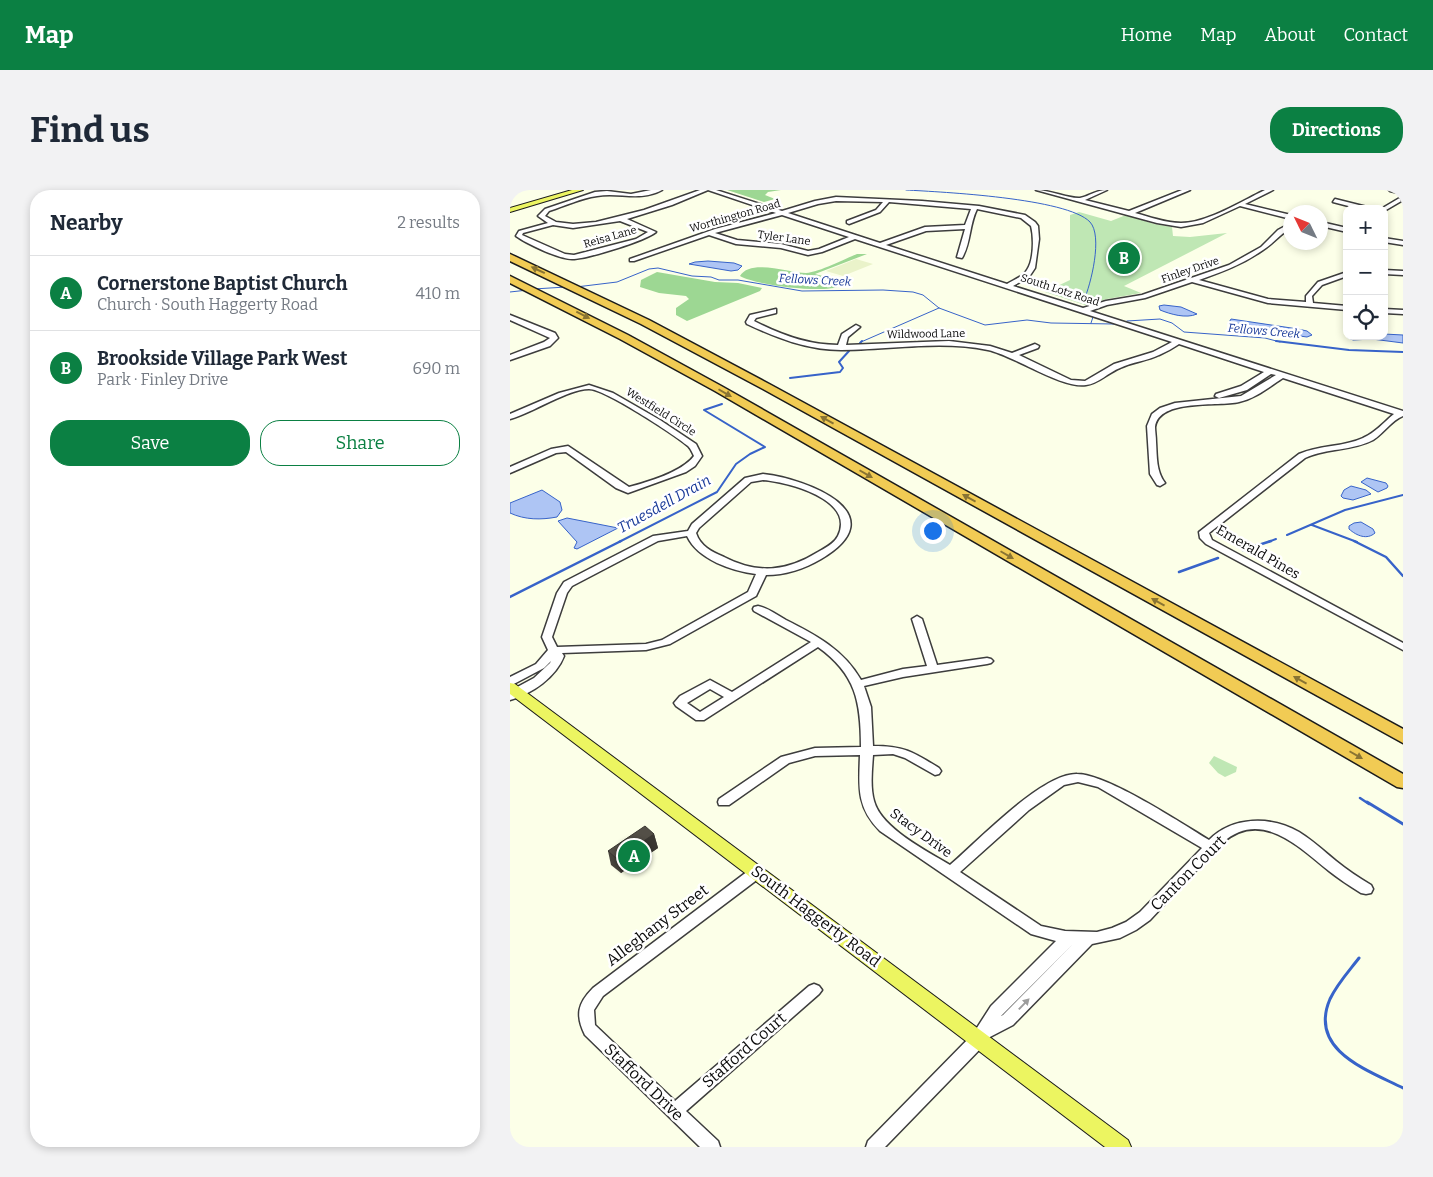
<!DOCTYPE html>
<html lang="en">
<head>
<meta charset="utf-8">
<style>
	body { margin:0; font-family:Bitter,serif; background:#f2f2f3; color:#1f2937 }
	.controls { position:absolute; right:15px; top:15px; display:grid; overflow:hidden; border-radius:10px; box-shadow:0 2px 8px #0003 }
	.controls button { width:45px; height:45px; display:grid; place-items:center; padding:0; border:0; border-bottom:1px solid #e0e1e3; background:#fff; color:#1f2937; font:25px sans-serif }
	.compass { position:absolute; left:773px; top:15px; width:45px; height:45px; border-radius:50%; background:#fff; box-shadow:0 2px 8px #0003; rotate:313deg }
	.you { position:absolute; left:422px; top:340px; width:18px; height:18px; margin:-12px; border:4px solid #fff; border-radius:50%; background:#1a73e8; box-shadow:0 0 0 8px #1a73e833 }
	.badge { display:grid; place-items:center; width:32px; height:32px; border-radius:50%; background:#0b8043; color:#fff; font-size:16px; font-weight:700 }
	.pin { position:absolute; translate:-50% -50%; border:2px solid #fff; box-shadow:0 1px 5px #0006 }
	.list { margin:0; padding:0; list-style:none }
	h2 { display:flex; justify-content:space-between; align-items:center; height:65px; margin:0; padding:0 20px; font-size:21px }
	h2 small { font-size:16px; font-weight:400; color:#747a83 }
	.list li { display:grid; grid-template-columns:32px 1fr auto; gap:15px; align-items:center; box-sizing:border-box; height:75px; padding:0 20px; border-top:1px solid #e0e1e3 }
	.list b { display:block; font-size:19px; white-space:nowrap }
	.list p { margin:0; font-size:16px; white-space:nowrap; color:#747a83 }
	.list em { font-size:16px; font-style:normal; color:#747a83 }
	.actions { display:flex; gap:10px; padding:15px 20px }
	.actions a { flex:1; padding:11px 0; border:1px solid #0b8043; border-radius:20px; text-align:center; font-size:18px; color:#0b8043 }
	.actions .main { background:#0b8043; color:#fff }
	.icon { flex:none; width:28px; height:28px; fill:none; stroke:currentColor; stroke-width:2; stroke-linecap:round; stroke-linejoin:round }
	.map { position:relative; flex:none; width:893px; height:957px; overflow:hidden; border-radius:20px }
	header { display:flex; align-items:center; gap:30px; box-sizing:border-box; height:70px; padding:0 25px; background:#0b8043; color:#fff }
	header strong { font-size:24px }
	nav { display:flex; gap:28px; margin-inline-start:auto; font-size:18px }
	.intro { display:flex; align-items:center; justify-content:space-between; box-sizing:border-box; height:120px; padding:0 30px }
	h1 { margin:0; font-size:35px }
	.button { padding:12px 22px; border-radius:20px; background:#0b8043; color:#fff; font-size:18px; font-weight:700 }
	main { display:flex; gap:30px; padding:0 30px }
	aside { flex:1; background:#fff; border-radius:20px; box-shadow:0 2px 8px #0003 }
	.map>svg:first-child { display:block }
</style>
</head>
<body>
<header>
<strong>Map</strong>
<nav><a>Home</a><a>Map</a><a>About</a><a>Contact</a></nav>
</header>
<div class="intro"><h1>Find us</h1><a class="button">Directions</a></div>
<main>
<aside>
<h2>Nearby<small>2 results</small></h2>
<ul class="list">
<li><span class="badge">A</span><div><b>Cornerstone Baptist Church</b><p>Church · South Haggerty Road</p></div><em>410 m</em></li>
<li><span class="badge">B</span><div><b>Brookside Village Park West</b><p>Park · Finley Drive</p></div><em>690 m</em></li>
</ul>
<div class="actions"><a class="main">Save</a><a>Share</a></div>
</aside>
<div class="map">
<svg width="893" height="957" viewBox="0 0 893 957">
	<rect width="100%" height="100%" fill="#fcffe8"/>
	<path fill="#eaf3ca" d="M346 69 363 74 333 86 316 81Z"/>
	<path fill="#bfe7b4" d="M569 22 601 31 616 25 644 34 662 37 663 46 680 47 717 43 614 96 631 103 597 109 575 115 535 102 560 90V25Z
		M704 566 727 577 726 582 715 587 708 583 699 573Z"/>
	<path fill="#9dd793" d="M217 0H271L258 2 255 5 265 9 254 12Z
		M347 64H357L305 84 332 91 330 96C314 104 245 95 230 86 240 68 280 83 296 83 310 82 334 69 347 64Z
		M147 82 205 92 228 93 252 98 250 101 177 131 166 125V118L179 109 176 106 149 103 130 97 131 90Z"/>
	<path fill="#aec5f4" stroke="#3763c9" d="M198 71 224 73 232 76 228 80 221 81 179 74 185 72Z
		M654 115 671 117 687 124C676 129 660 124 650 120L649 116Z
		M721 129 788 139 797 141 802 145 797 147 730 138 718 134Z
		M874 144 893 145V153L862 149 843 150 837 147 874 146Z
		M857 288 876 293 878 296 877 298 868 302 851 292Z
		M841 296 856 300 861 304 843 310 833 308 831 306 834 300Z
		M32 300 50 312 52 320 47 327C31 330 15 330 0 323V313Z
		M57 328 108 338 67 359 64 358 67 352 48 331Z
		M851 332 863 339 865 343C857 350 847 346 839 339V336L844 333Z"/>
	<g fill="none" stroke-linecap="round" stroke-linejoin="round">
		<path stroke="#3763c9" stroke-width="1" d="M396 0C432 2 557 8 580 32 593 46 581 94 574 110
			M66 97 107 92 139 79 148 78 182 86 201 87 209 90H228L292 101 373 100 403 102 413 105 429 118 475 135 517 130 541 133 604 134
			M24 99 56 97
			M0 102 18 100
			M617 131 650 129 662 133 674 142 755 148 770 152
			M581 133 583 127
			M351 152 429 118"/>
		<path stroke="#3763c9" stroke-width="2" d="M766 151 839 160 893 162
			M350 153 352 151
			M280 188 330 182 333 178 329 172 339 161
			M802 335 847 352
			M777 345 835 320 893 305
			M109 352 207 302 226 274 240 264 255 257 194 220 212 214
			M758 352 766 349"/>
		<path stroke="#3763c9" stroke-width="2.5" d="M844 351 876 367 893 386
			M733 360 761 351
			M669 382 708 368
			M0 407 111 351
			M850 608 859 614"/>
		<path stroke="#3763c9" stroke-width="3" d="M857 612 893 634
			M849 768C839 781 827 794 820 809 798 860 857 880 893 898"/>
		<defs>
			<path id="minor" d="M141 0H152C130 12 109 2 87 6 71 8 55 16 39 21L35 26 46 32 63 34 86 32 134 20 190 0H206L272 21 305 11 326 7 412 11 469 16 515 25 525 32 528 36 529 49 525 78 519 87 503 96 573 118 596 111 632 105 719 75 751 57 768 40 781 33V38C770 44 763 54 753 60 733 74 712 82 689 90L758 109 796 112V106L808 92 837 82V86L812 95 802 106 803 113 837 116V120L758 113 682 92 635 108 597 115 580 121 893 221V226C882 230 873 244 863 250 842 261 817 258 795 268L699 343 702 350 893 453V460L696 354 690 348 689 342 789 264C810 255 833 257 853 248 865 243 874 232 884 224L773 188C759 197 746 208 729 212 709 217 649 208 645 237 645 241 646 247 646 252 647 267 646 281 655 293L650 296 647 295 640 284 637 236 642 224 650 218 665 213 731 206 766 185 761 184 737 200 709 208 705 206 706 204 731 196 754 182 669 154C663 158 656 162 649 165 637 171 622 172 610 178 599 182 588 194 576 195 552 199 505 166 478 160 430 150 379 160 331 160 298 160 267 148 237 134L236 132 240 125 266 119V123L246 128 244 131C271 145 298 155 328 155L332 144 346 135 350 137 338 147 336 155 439 151 480 156 502 163 525 154 529 156 528 158 509 165 561 190 575 191 604 174 643 162 662 152 345 49 312 62 298 65 271 58 226 54 199 45 124 71H120V69L205 39 266 23 198 0 162 15 117 29 146 42C135 51 77 69 62 69 49 69 17 54 6 46L9 41 38 33 28 26 35 19 85 2 97 1 121 4ZM326 11 373 12 366 20 337 31V33L339 34 370 22 379 12 461 19 455 35 415 37 370 53 278 23 308 14ZM467 19 511 28 521 36C524 47 524 70 517 80 513 87 503 90 497 94L376 55 416 41 455 39 447 67 452 68C461 53 459 35 467 19ZM272 25 339 47 309 59 298 61 271 54 227 50 205 43ZM110 31 138 42 126 49 64 65 55 64 12 45 13 43 43 35 63 38Z
				M526 0C539 0 560 9 570 8 580 6 586 0 597 0L575 10 619 21 672 0H680L625 23C640 27 656 33 671 33 697 33 732 11 755 0H763L735 14 781 25V29L730 16 693 33 671 37 647 33Z
				M879 0H893V4L880 1Z
				M893 6V10L876 20 871 19Z
				M825 9 861 18 862 19H850L823 12Z
				M811 32 837 38V42L811 36Z
				M874 48 893 51V55L874 52Z
				M874 80 893 81V85L874 84Z
				M874 119 893 120V124L874 123Z
				M0 125 45 143 48 148 40 156 0 170V165L34 152 40 148 0 130Z
				M79 195 103 203 150 230 186 254 192 266 185 276 176 282 118 303 106 298 56 262 46 263 0 283V277L41 259 58 256 119 297C138 292 172 282 184 266 182 262 181 259 178 256 163 244 95 199 79 199 58 199 22 223 0 229V224L49 203Z
				M253 284C298 289 387 324 311 369 294 379 276 385 256 385L246 406 160 454 136 460 52 463 54 466C46 487 22 504 0 510V501L24 488 40 473 41 471 34 478 0 496V487L26 474 38 460 32 447 47 403 54 392 143 346 178 341 182 334 235 288ZM253 290C277 292 346 309 328 346 324 354 315 358 308 362 276 382 247 384 214 367 202 362 190 356 186 343L189 338 241 292ZM177 346C188 370 223 381 246 384L238 402 152 450 136 454 47 457 42 447 57 403 62 396 148 351Z
				M248 416C258 418 267 425 276 430 306 445 334 460 351 490L393 479 417 476 402 429 407 426 412 429 427 475 477 468 481 469 483 471 481 473 477 474 393 487 354 496 361 517 363 556C394 556 403 562 429 578L431 581 429 584 425 585 395 568 383 564 363 565C362 580 360 597 364 611 371 638 417 661 440 675 467 652 532 583 567 584 597 584 671 633 699 650 723 626 761 626 789 642 802 650 814 661 826 671 837 680 849 688 861 695L863 699 861 703 856 704 851 703C840 696 829 689 819 681 789 657 751 618 712 653L640 730 626 740 610 748 582 754 503 835 478 848 475 854 375 957H356L358 951 463 844 481 816 546 751 521 744 370 641C346 617 349 596 350 565L305 566 279 573 219 615H209L208 612 209 609 271 567 305 558 351 557C351 512 346 484 308 457L194 530H186L166 516 164 513 170 506 200 490 222 502 301 452 244 421 243 419 244 417ZM200 499 214 507 190 522 177 513ZM568 592 588 597 692 658 630 722 616 732 602 738 587 742 555 741 531 736 450 682 519 620 554 595ZM563 754 493 825 491 826Z
				M247 677 252 678 254 682 252 686 93 806 84 820 85 835 165 911 299 796 304 794 309 796 312 800 309 804 176 921 208 951 210 957H190L75 845C65 825 68 813 83 798L242 678Z"/>
			<path id="major" d="M62 0H73L0 22V18Z
				M0 493 5 494 618 950 621 957H595L0 504Z"/>
			<path id="highway" d="M0 64 139 130 261 195 893 539V553L253 199 131 134 0 71Z
				M0 86 118 145 213 197 893 584V598L887 597 205 201 110 149 0 93Z"/>
		</defs>
		<use href="#minor" stroke="#3d3d3d" stroke-width="3"/>
		<use href="#major" stroke="#1b1b1b" stroke-width="2"/>
		<use href="#highway" stroke="#1b1b1b" stroke-width="3"/>
		<use href="#minor" fill="#fff" fill-rule="evenodd"/>
		<use href="#major" fill="#ecf561" fill-rule="evenodd"/>
		<use href="#highway" fill="#f1cb54" fill-rule="evenodd"/>
	</g>
	<path fill="#47443d" d="M144 644 148 658 111 683 101 675 98 661Z"/>
	<path fill="#3a3732" d="M144 644 148 658 111 683 107 669Z"/>
	<path fill="#534f47" stroke="#3a3732" d="M135 636 144 644 107 669 98 661Z"/>
	<defs><path id="oneway-solid" d="M-6-.8H1V-3.2L6.5 0L1 3.2V.8H-6Z" transform="scale(1.25)"/></defs>
	<g fill="#897433">
		<use href="#oneway-solid" transform="translate(28 80) rotate(-155)"/>
		<use href="#oneway-solid" transform="translate(73 125) rotate(27)"/>
		<use href="#oneway-solid" transform="translate(215 203) rotate(30)"/>
		<use href="#oneway-solid" transform="translate(317 230) rotate(-151)"/>
		<use href="#oneway-solid" transform="translate(356 284) rotate(30)"/>
		<use href="#oneway-solid" transform="translate(459 308) rotate(-151)"/>
		<use href="#oneway-solid" transform="translate(497 365) rotate(30)"/>
		<use href="#oneway-solid" transform="translate(648 412) rotate(-151)"/>
		<use href="#oneway-solid" transform="translate(790 490) rotate(-151)"/>
		<use href="#oneway-solid" transform="translate(846 565) rotate(30)"/>
	</g>
	<use fill="#9d9d9d" href="#oneway-solid" transform="translate(514 814) rotate(-46)"/>
	<g text-anchor="middle" dominant-baseline="central" stroke-width="5" stroke-linejoin="round" paint-order="stroke">
		<g font-size="11" fill="#0a0a0a" stroke="#fff">
			<text transform="translate(225 26) rotate(-16)">Worthington Road</text>
			<text transform="translate(100 47) rotate(-16)">Reisa Lane</text>
			<text transform="translate(274 48) rotate(8)">Tyler Lane</text>
			<text transform="translate(680 80) rotate(-19)">Finley Drive</text>
			<text transform="translate(550 100) rotate(18)">South Lotz Road</text>
			<text transform="translate(416 144) rotate(-1)">Wildwood Lane</text>
			<text transform="translate(151 222) rotate(32)">Westfield Circle</text>
		</g>
		<g font-size="12" font-style="italic" fill="#183998" stroke="#fff">
			<text transform="translate(305 90) rotate(3)">Fellows Creek</text>
			<text transform="translate(754 141) rotate(5)">Fellows Creek</text>
		</g>
		<g font-size="14" fill="#0a0a0a" stroke="#fff">
			<text transform="translate(748 362) rotate(30)">Emerald Pines</text>
			<text transform="translate(411 643) rotate(36)">Stacy Drive</text>
		</g>
		<g font-size="15" font-style="italic" fill="#183998" stroke="#fff">
			<text transform="translate(154 314) rotate(-29)">Truesdell Drain</text>
		</g>
		<g font-size="16" fill="#0a0a0a" stroke="#fff">
			<text transform="translate(678 683) rotate(-45)">Canton Court</text>
			<text transform="translate(306 726) rotate(37)">South Haggerty Road</text>
			<text transform="translate(147 735) rotate(-37)">Alleghany Street</text>
			<text transform="translate(234 860) rotate(-41)">Stafford Court</text>
			<text transform="translate(134 892) rotate(44)">Stafford Drive</text>
		</g>
	</g>
</svg>
<div class="controls">
<button>+</button>
<button>−</button>
<button><svg class="icon" aria-label="locate" viewBox="0 0 24 24"><circle cx="12" cy="12" r="6"/><path d="M12 2v4M12 18v4M2 12h4M18 12h4"/></svg></button>
</div>
<svg class="compass" viewBox="-18 -18 36 36"><path d="M0-13l5 13h-10z" fill="#e53935"/><path d="M0 13l5-13h-10z" fill="#747a83"/></svg>
<div class="you"></div>
<div class="pin badge" style="left:124px;top:666px">A</div>
<div class="pin badge" style="left:614px;top:68px">B</div>
</div>
</main>
</body>
</html>
